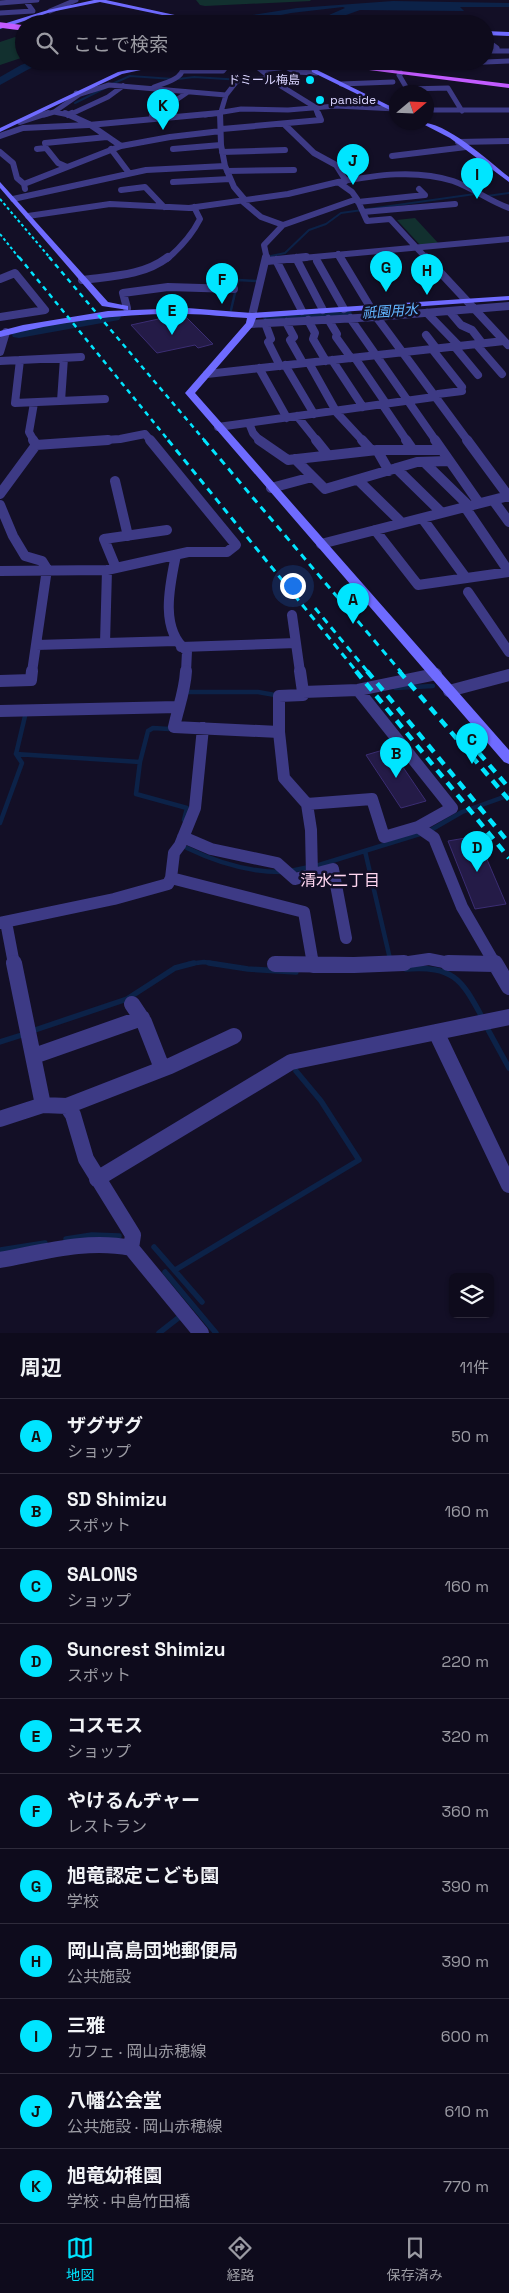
<!DOCTYPE html>
<html lang="ja">
<head>
<meta charset="utf-8">
<style>
	body { margin:0; font-family:"Space Grotesk","Noto Sans JP",sans-serif; background:#171425; color:#f1f3f6 }
	.controls { position:absolute; right:15px; bottom:15px; display:grid; overflow:hidden; border-radius:8px; box-shadow:0 1px 4px #0004 }
	.controls button { width:45px; height:45px; display:grid; place-items:center; padding:0; border:0; border-bottom:1px solid #2e2b3b; background:#0e0b1c; color:#f1f3f6; font:25px sans-serif }
	.compass { position:absolute; left:389px; top:85px; width:45px; height:45px; border-radius:50%; background:#0e0b1c; box-shadow:0 1px 4px #0004; rotate:71deg }
	.you { position:absolute; left:292px; top:585px; width:18px; height:18px; margin:-12px; border:4px solid #fff; border-radius:50%; background:#1a73e8; box-shadow:0 0 0 8px #1a73e833 }
	.badge { display:grid; place-items:center; width:32px; height:32px; border-radius:50%; background:#00e5ff; color:#111; font-size:16px; font-weight:700 }
	.pin { position:absolute; translate:-50% -41px; filter:drop-shadow(0 1px 2px #0008) }
	.pin::after { content:''; position:absolute; top:26px; width:18px; height:15px; background:inherit; clip-path:polygon(0 0,100% 0,50% 100%) }
	.list { margin:0; padding:0; list-style:none }
	h2 { display:flex; justify-content:space-between; align-items:center; height:65px; margin:0; padding:0 20px; font-size:21px }
	h2 small { font-size:16px; font-weight:400; color:#9b9ba3 }
	.list li { display:grid; grid-template-columns:32px 1fr auto; gap:15px; align-items:center; box-sizing:border-box; height:75px; padding:0 20px; border-top:1px solid #2e2b3b }
	.list b { display:block; font-size:19px; white-space:nowrap }
	.list p { margin:0; font-size:16px; white-space:nowrap; color:#9b9ba3 }
	.list em { font-size:16px; font-style:normal; color:#9b9ba3 }
	.icon { flex:none; width:28px; height:28px; fill:none; stroke:currentColor; stroke-width:2; stroke-linecap:round; stroke-linejoin:round }
	.map { position:relative; flex:none; width:509px; height:1333px; overflow:hidden }
	.search { position:absolute; background:#0e0b1c; box-shadow:0 1px 4px #0004; left:15px; right:15px; top:15px; height:55px; display:flex; align-items:center; gap:12px; box-sizing:border-box; padding:0 18px; border-radius:28px; color:#9b9ba3; font-size:19px }
	.sheet { height:890px; background:#0e0b1c }
	nav { display:flex; justify-content:space-around; align-items:center; box-sizing:border-box; height:70px; border-top:1px solid #2e2b3b; background:#0e0b1c; font-size:14px; color:#9b9ba3 }
	nav a { display:grid; justify-items:center; gap:2px }
	nav .on { color:#00e5ff }
	.map>svg:first-child { display:block }
</style>
</head>
<body>
<div class="map">
<svg width="509" height="1333" viewBox="0 0 509 1333">
	<rect width="100%" height="100%" fill="#130f26"/>
	<path fill="#12302f" d="M196 0H310L311 1 205 6 200 5Z
		M15 37 24 39V57L0 65V42Z
		M415 218 439 244 421 246 397 220Z"/>
	<path fill="#0c2248" fill-rule="evenodd" d="M393 1 509 3V7H460L464 11 360 10 338 18 292 24H211L209 22 226 23 252 15 297 8ZM343 7 345 8 329 15 242 23 291 13Z"/>
	<g fill="none" stroke-linecap="round" stroke-linejoin="round">
		<path stroke="#0c2248" stroke-width="2" d="M178 79 194 77 242 80
			M276 79 291 77
			M112 84 130 76 173 79
			M75 103 105 88
			M487 196 509 193
			M271 256 285 253 309 230 326 224 341 213 475 194"/>
		<path stroke="#0c2248" stroke-width="2.5" d="M231 310 238 280 256 281"/>
		<path stroke="#0c2248" stroke-width="4.5" d="M395 688 433 686
			M188 692H258L275 695
			M26 712 16 754 140 762 136 794 187 808 184 820
			M140 762 148 731 153 728 169 729 170 727
			M0 823 22 763 16 754
			M429 831 462 812 509 795
			M187 848C216 862 249 872 281 872
			M365 851 390 959
			M290 871 319 865 423 833
			M188 964 204 962 217 964"/>
		<path stroke="#0c2248" stroke-width="5.5" d="M209 963 248 969 296 972
			M406 969C453 966 461 978 482 1017
			M486 1026 509 1068
			M32 1031 127 999 175 968 194 963
			M0 1042 25 1034
			M66 1239 92 1235 119 1236
			M154 1247 202 1302
			M0 1250 45 1243
			M175 1270 359 1160 321 1101 296 1071
			M165 1272 216 1333
			M159 1333 182 1315"/>
		<path fill="#0c2248" fill-rule="evenodd" d="M32 61H49L29 69 0 85V77L21 65Z
			M345 310 351 312 353 315 351 318 271 323 265 321 263 318 265 315 271 313Z
			M113 312 119 314 121 317 119 320 19 338 13 337 11 333 13 329 19 328Z"/>
	</g>
	<path fill="#241b47" stroke="#3b2d73" d="M186 317 213 344 198 348 195 345 157 353 131 325 163 318Z
		M390 748 426 801 401 808 366 755Z
		M477 836 506 904 475 909 448 841Z"/>
	<g fill="none" stroke-linecap="round" stroke-linejoin="round">
		<path stroke="#3d3a85" stroke-width="5" d="M0 3 37 0
			M50 11 76 0
			M0 13 33 11 25 0
			M485 39 497 48
			M485 51H509
			M344 61 391 66 509 61
			M281 64 295 72 317 73
			M287 67 261 70 281 86 315 107 318 115
			M184 71H223L227 66H256L261 70
			M401 73 399 75 409 92
			M341 84 393 82
			M154 87C169 81 184 80 185 61
			M407 89 448 88 462 111
			M76 93 80 94 109 85 226 95
			M426 110H509
			M54 112 80 94
			M44 115 54 112 69 115
			M69 115 108 97 123 86
			M154 115 188 92
			M205 115 241 109 288 110 336 106 396 109
			M220 115 226 95 237 81 271 78"/>
		<path stroke="#3d3a85" stroke-width="6" d="M65 113 89 124 121 146 170 137 221 131
			M220 113 221 145 225 166 234 187 245 200
			M68 115 72 113
			M152 116 156 113
			M20 122 48 113
			M285 125 314 153 336 165 346 181
			M222 129 321 120 318 113
			M0 136 23 128 89 125 219 113
			M458 142 509 141
			M45 143 107 137
			M37 149 46 148 58 163 67 167
			M111 149 129 173
			M173 149 221 145
			M0 152 13 163 17 178 24 184 25 189
			M222 152 285 150
			M392 156 466 147
			M227 171 294 170
			M173 182 230 179
			M24 184 121 146
			M121 190 145 187 164 207
			M13 199 146 170 225 166
			M357 199 367 221 390 219 427 259
			M242 201 261 217 283 225
			M358 202 425 195 419 189
			M363 212 455 204
			M28 216 110 204 189 208 288 194 338 182
			M338 254 341 259
			M167 259C180 248 192 235 200 219L194 207
			M267 259 264 245 283 225 357 199 352 192 338 182C376 175 416 169 453 181 473 188 489 201 509 208
			M292 259 509 239"/>
		<path stroke="#3d3a85" stroke-width="8" d="M340 257 375 315 468 441
			M426 257 508 345
			M296 258 323 310
			M276 260 302 311
			M267 261 306 257
			M317 261 344 309
			M0 279 15 273 45 310 0 317
			M82 280C112 276 143 276 168 257
			M127 308 123 293 168 287 234 289
			M450 312 461 325 472 330 482 343
			M427 313 459 346
			M252 316 266 257
			M350 318 436 441
			M328 319 337 334 336 337 351 358
			M308 320 315 333 313 339 326 361
			M286 322 294 337 290 340 303 363
			M265 323 271 339 268 342 280 366
			M250 324 376 317 509 306
			M426 335 436 348
			M476 344 502 374
			M454 346 478 375
			M432 349 462 387
			M0 352 6 332
			M355 358 385 402 382 404 407 441
			M20 360 15 403 105 399
			M332 360 363 407
			M0 361 81 357
			M309 363 337 413 363 441
			M285 365 314 414
			M259 368 287 418
			M207 374 504 341
			M61 401 64 358
			M297 416 317 441
			M249 423 253 433 260 441
			M218 427 434 397 438 394 462 391
			M34 441 29 432 34 403
			M90 441 120 439 145 434 151 441"/>
		<path stroke="#3d3a85" stroke-width="10" d="M259 440 288 460 377 450H441
			M316 440 328 455
			M362 440 371 450
			M406 440 413 450
			M435 440 479 503
			M467 440 509 497
			M36 445 108 440
			M377 450 389 471
			M295 459 325 489 417 462 448 461
			M425 463 469 506
			M396 468 442 513
			M358 480 402 523
			M115 481 128 536
			M271 488 312 477
			M0 494 36 445 33 440
			M493 500 509 522
			M0 505 13 536 25 556 42 561 47 569 32 672
			M422 518 466 578
			M375 530 418 585 509 572 465 507
			M321 544 508 496
			M176 555C170 584 159 630 187 651L186 672
			M116 568 104 539 167 530
			M0 571 107 570 188 552H227L236 545 150 440
			M468 592 509 652
			M292 615 300 672
			M105 643 107 570
			M36 645 176 641
			M181 647 296 643"/>
		<path stroke="#3d3a85" stroke-width="12" d="M186 671C185 691 178 708 174 727L279 732
			M300 671 303 692
			M0 681 31 680 32 671
			M449 691 509 675
			M0 711 178 707
			M307 804 372 799 384 837 418 827 452 808 358 690
			M418 827 434 838 462 907 495 964
			M183 837 211 849 277 863 295 879 333 869 346 938
			M312 875 311 830 307 804 284 778 279 732V696L303 695V692L358 690 436 674
			M171 878 304 912 313 964
			M6 922 14 964
			M0 923 114 899 168 884 171 878 174 853 180 845 195 808 203 728
			M395 964 429 959 454 964H495"/>
		<path stroke="#3d3a85" stroke-width="16" d="M14 963 43 1105
			M313 963V965
			M448 963 495 964
			M495 963 509 987
			M275 964 354 965 404 963
			M132 1004 144 1022 162 1068
			M436 1032 509 1185
			M34 1056 142 1018
			M67 1106 170 1066 234 1036
			M0 1119 43 1105 67 1106 73 1115 86 1159 133 1235 131 1248
			M97 1179 291 1062 509 1017
			M0 1260C44 1252 87 1239 131 1248L201 1333"/>
		<path fill="#6f6bff" fill-rule="evenodd" d="M94 0H106L216 24H205L100 2 51 12 0 29V25L48 10Z
			M485 31 509 32V36L485 35Z
			M170 61H183L122 74 0 132V128L118 72Z
			M317 61H324L317 67V70L396 109V113L312 72 311 67Z
			M419 122C447 122 486 159 509 177V182L450 138Z
			M0 182 108 302 128 306V310L102 306 0 188Z
			M509 296V300L256 318 253 326 195 393 509 750V764L504 762 185 393 246 323 247 318C227 317 206 314 186 314 123 313 61 321 0 337V331L23 325 108 311 187 308 252 313Z"/>
		<path fill="#c25bff" fill-rule="evenodd" d="M299 61H318L509 84V88Z"/>
		<path stroke="#00e5ff" stroke-width="2" stroke-dasharray="3 2.5" stroke-linecap="butt" d="M0 199 51 259
			M0 234 20 259"/>
		<path stroke="#00e5ff" stroke-width="2.5" stroke-dasharray="5 4.5" stroke-linecap="butt" d="M19 257 169 441
			M49 257 205 441"/>
		<path stroke="#00e5ff" stroke-width="3" stroke-dasharray="7 5.5" stroke-linecap="butt" d="M168 440 357 672
			M204 440 401 672
			M315 608 368 672"/>
		<path stroke="#00e5ff" stroke-width="4.5" stroke-dasharray="9 7" stroke-linecap="butt" d="M356 671 509 858
			M367 671 509 843
			M399 671 509 800
			M479 753 509 788"/>
		<path stroke="#c25bff" stroke-width="5.5" d="M0 25 24 28"/>
	</g>
	<g fill="#00e5ff" stroke="#130f26" stroke-width="2">
		<circle cx="310" cy="80" r="5"/>
		<circle cx="320" cy="100" r="5"/>
	</g>
	<g text-anchor="middle" dominant-baseline="central" stroke-width="5" stroke-linejoin="round" paint-order="stroke">
		<g font-size="12" fill="#d9d4ff" stroke="#130f26" text-anchor="end">
			<text x="300" y="80">ドミール梅島</text>
			<text x="330" y="100" text-anchor="start">panside</text>
		</g>
		<g font-size="14" font-style="italic" fill="#62b6ff" stroke="#130f26">
			<text transform="translate(390 311) rotate(-4)">祇園用水</text>
		</g>
		<g font-size="16" fill="#ffd6f0" stroke="#130f26">
			<text x="340" y="880">清水二丁目</text>
		</g>
	</g>
</svg>
<div class="controls">
<button><svg class="icon" aria-label="layers" viewBox="0 0 24 24"><path d="M12 4l9 5-9 5-9-5zM3 14l9 5 9-5"/></svg></button>
</div>
<svg class="compass" viewBox="-18 -18 36 36"><path d="M0-13l5 13h-10z" fill="#e53935"/><path d="M0 13l5-13h-10z" fill="#9b9ba3"/></svg>
<div class="you"></div>
<div class="pin badge" style="left:353px;top:624px">A</div>
<div class="pin badge" style="left:396px;top:778px">B</div>
<div class="pin badge" style="left:472px;top:764px">C</div>
<div class="pin badge" style="left:477px;top:872px">D</div>
<div class="pin badge" style="left:172px;top:335px">E</div>
<div class="pin badge" style="left:222px;top:304px">F</div>
<div class="pin badge" style="left:386px;top:292px">G</div>
<div class="pin badge" style="left:427px;top:295px">H</div>
<div class="pin badge" style="left:477px;top:199px">I</div>
<div class="pin badge" style="left:353px;top:185px">J</div>
<div class="pin badge" style="left:163px;top:130px">K</div>
<div class="search"><svg class="icon" aria-label="search" viewBox="0 0 24 24"><circle cx="10" cy="10" r="6"/><path d="M15 15l6 6"/></svg>ここで検索</div>
</div>
<section class="sheet">
<h2>周辺<small>11件</small></h2>
<ul class="list">
<li><span class="badge">A</span><div><b>ザグザグ</b><p>ショップ</p></div><em>50 m</em></li>
<li><span class="badge">B</span><div><b>SD Shimizu</b><p>スポット</p></div><em>160 m</em></li>
<li><span class="badge">C</span><div><b>SALONS</b><p>ショップ</p></div><em>160 m</em></li>
<li><span class="badge">D</span><div><b>Suncrest Shimizu</b><p>スポット</p></div><em>220 m</em></li>
<li><span class="badge">E</span><div><b>コスモス</b><p>ショップ</p></div><em>320 m</em></li>
<li><span class="badge">F</span><div><b>やけるんヂャー</b><p>レストラン</p></div><em>360 m</em></li>
<li><span class="badge">G</span><div><b>旭竜認定こども園</b><p>学校</p></div><em>390 m</em></li>
<li><span class="badge">H</span><div><b>岡山高島団地郵便局</b><p>公共施設</p></div><em>390 m</em></li>
<li><span class="badge">I</span><div><b>三雅</b><p>カフェ · 岡山赤穂線</p></div><em>600 m</em></li>
<li><span class="badge">J</span><div><b>八幡公会堂</b><p>公共施設 · 岡山赤穂線</p></div><em>610 m</em></li>
<li><span class="badge">K</span><div><b>旭竜幼稚園</b><p>学校 · 中島竹田橋</p></div><em>770 m</em></li>
</ul>
</section>
<nav>
<a class="on"><svg class="icon" aria-label="map" viewBox="0 0 24 24"><path d="M3 6l6-2 6 2 6-2v14l-6 2-6-2-6 2zM9 4v14M15 6v14"/></svg>地図</a>
<a><svg class="icon" aria-label="directions" viewBox="0 0 24 24"><path d="M12 3l9 9-9 9-9-9zM9 14v-3h6M13 9l2 2-2 2"/></svg>経路</a>
<a><svg class="icon" aria-label="saved" viewBox="0 0 24 24"><path d="M7 4h10v16l-5-4-5 4z"/></svg>保存済み</a>
</nav>
</body>
</html>
